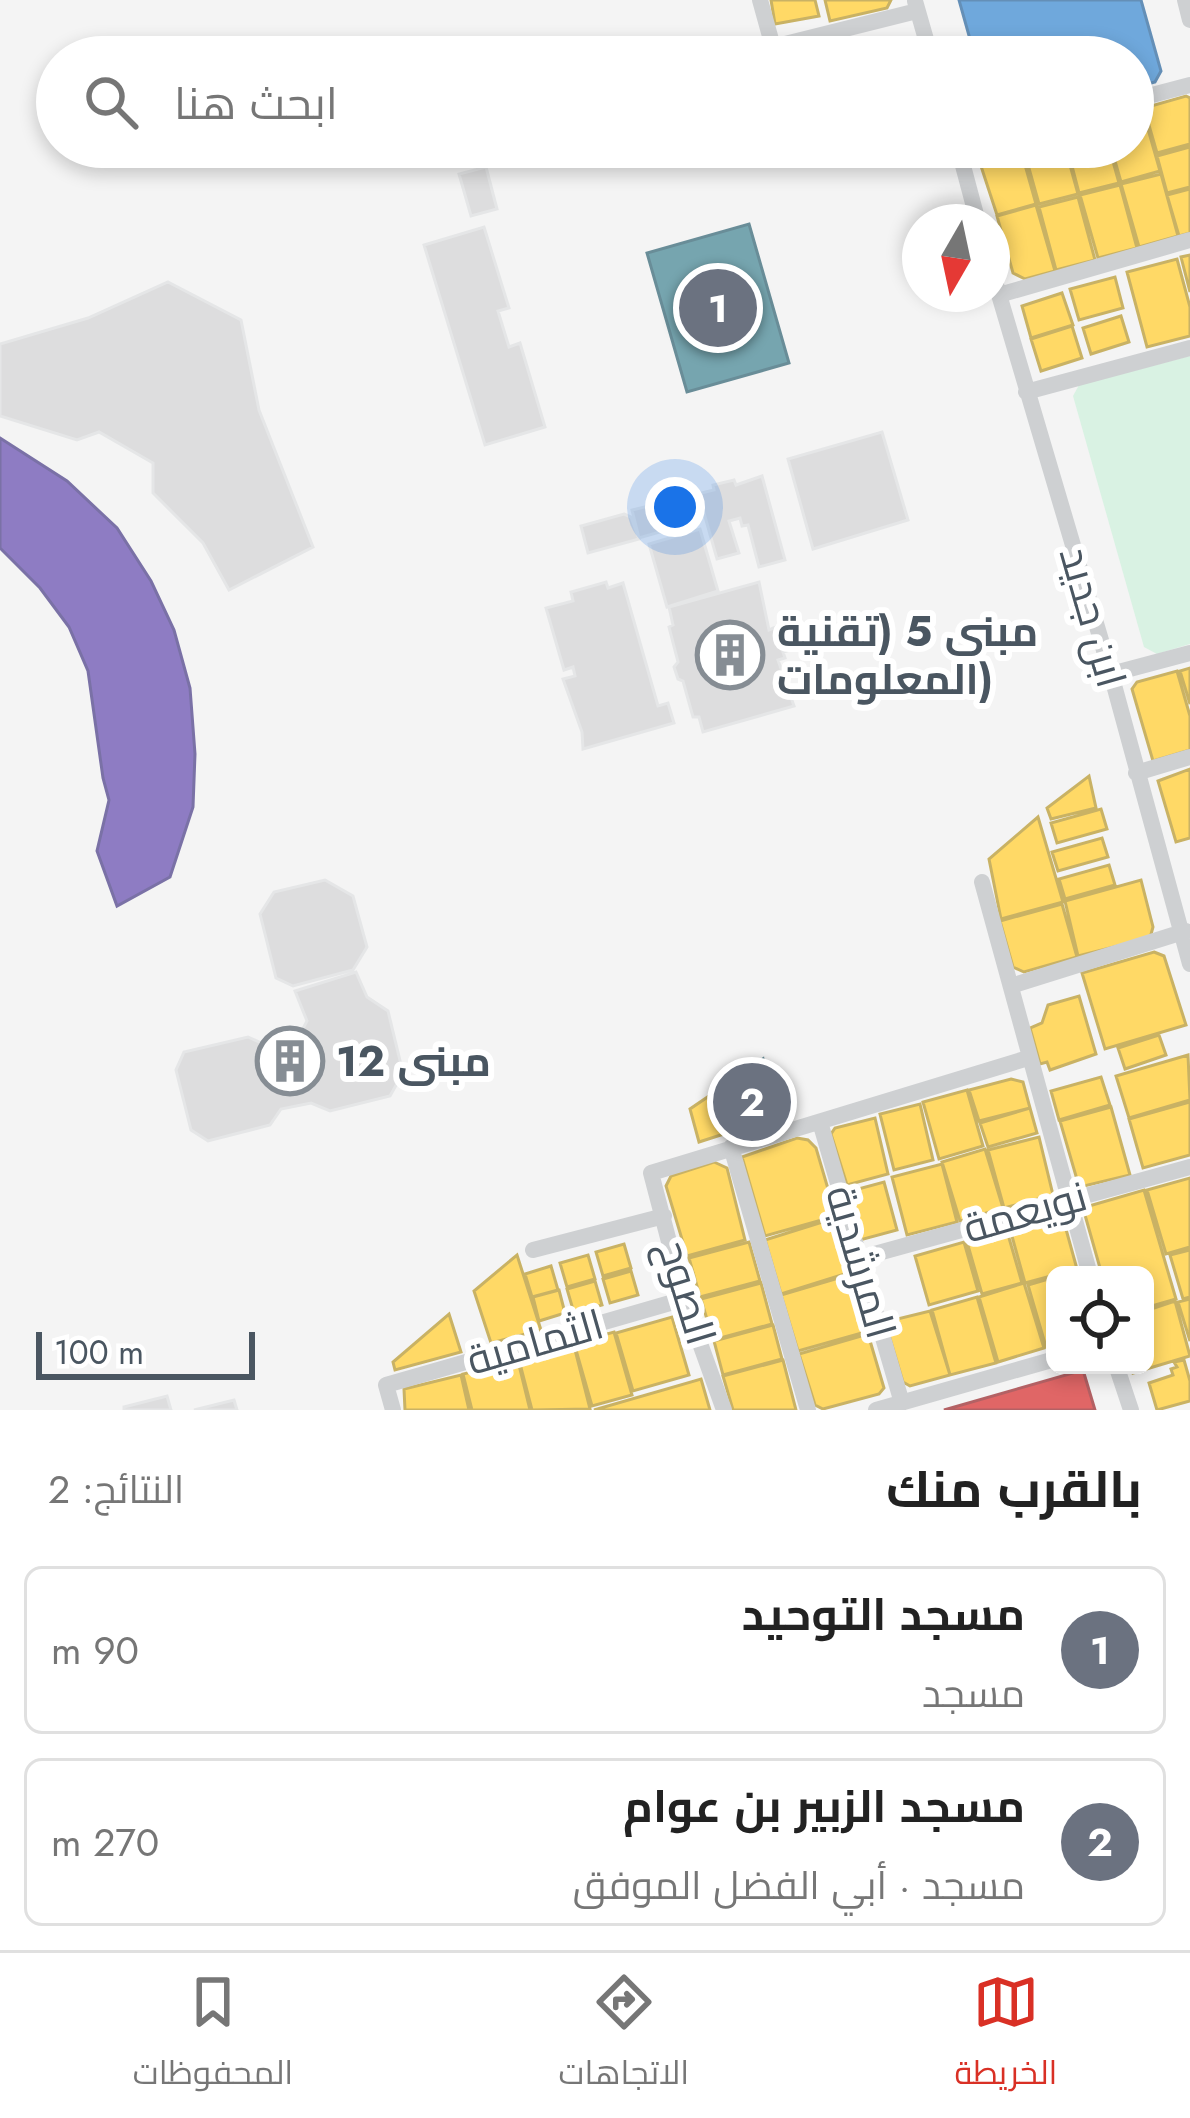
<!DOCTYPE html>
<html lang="ar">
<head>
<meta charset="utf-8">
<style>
	body { margin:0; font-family:Jost,Cairo,sans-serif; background:#f2f2f2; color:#222; direction:rtl }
	.controls { position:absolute; right:36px; bottom:36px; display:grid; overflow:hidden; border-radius:18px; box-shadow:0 6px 18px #0003 }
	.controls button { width:108px; height:108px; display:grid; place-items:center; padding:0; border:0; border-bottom:3px solid #e0e0e0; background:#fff; color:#222; font:60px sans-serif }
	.compass { position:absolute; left:902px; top:204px; width:108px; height:108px; border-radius:50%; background:#fff; box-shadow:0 6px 18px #0003; rotate:189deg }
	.scale { position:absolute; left:36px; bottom:30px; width:219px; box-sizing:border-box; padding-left:12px; border:6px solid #4a5661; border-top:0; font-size:33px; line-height:42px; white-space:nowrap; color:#4a5661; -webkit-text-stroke:9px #fff; paint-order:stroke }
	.you { position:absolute; left:675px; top:507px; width:42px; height:42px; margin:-30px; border:9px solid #fff; border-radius:50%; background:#1a73e8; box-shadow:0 0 0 18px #1a73e833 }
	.badge { display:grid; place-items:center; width:78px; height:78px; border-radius:50%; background:#d93025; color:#fff; font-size:39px; font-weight:700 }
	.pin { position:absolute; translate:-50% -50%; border:6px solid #fff; box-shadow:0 3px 12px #0006 }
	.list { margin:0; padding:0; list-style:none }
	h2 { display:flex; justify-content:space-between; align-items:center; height:156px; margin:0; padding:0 48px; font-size:51px }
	h2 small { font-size:39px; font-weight:400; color:#767676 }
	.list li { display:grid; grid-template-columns:78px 1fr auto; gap:36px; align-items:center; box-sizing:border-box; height:168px; margin:0 24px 24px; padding:0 24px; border:3px solid #e0e0e0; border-radius:18px }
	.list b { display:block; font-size:45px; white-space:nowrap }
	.list p { margin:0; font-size:39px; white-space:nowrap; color:#767676 }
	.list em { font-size:39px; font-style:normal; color:#767676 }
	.icon { flex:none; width:66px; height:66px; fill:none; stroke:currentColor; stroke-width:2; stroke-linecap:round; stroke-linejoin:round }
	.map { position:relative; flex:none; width:1190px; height:1410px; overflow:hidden; direction:ltr }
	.search { position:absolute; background:#fff; box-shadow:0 6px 18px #0003; left:36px; right:36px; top:36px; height:132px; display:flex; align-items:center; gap:30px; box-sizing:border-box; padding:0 42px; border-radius:66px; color:#767676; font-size:45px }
	.sheet { height:540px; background:#fff }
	nav { display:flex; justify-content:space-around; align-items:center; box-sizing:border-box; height:168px; border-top:3px solid #e0e0e0; background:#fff; font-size:33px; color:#767676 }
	nav a { display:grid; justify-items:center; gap:6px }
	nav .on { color:#d93025 }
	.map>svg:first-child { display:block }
</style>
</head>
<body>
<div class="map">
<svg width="1190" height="1410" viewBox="0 0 1190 1410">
	<rect width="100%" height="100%" fill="#f4f4f4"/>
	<path fill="#d9f2e3" d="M1190 356V644L1157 654 1144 647 1073 396 1079 385Z"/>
	<path fill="#ffd966" stroke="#c9b264" stroke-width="3" d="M771 0H815L819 16 775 24Z
		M825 0H891L887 8 830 21Z
		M1186 96 1190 98V144L1157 153 1144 108Z
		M1142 108 1160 171 1121 182 1111 147H1133V111Z
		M1000 147H1020L1036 204 997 215 979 160 982 152Z
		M1023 147H1065L1078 194 1039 204Z
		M1067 147H1109L1119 183 1079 193Z
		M1190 147V187L1167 193 1157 156Z
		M1161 174 1178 236 1139 247 1121 184Z
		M1120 185 1137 248 1098 258 1080 195Z
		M1190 189V233L1179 236 1167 195Z
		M1078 197 1095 260 1056 270 1039 207Z
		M1036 205 1055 271 1025 279 1013 273 997 216Z
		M1190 255V292L1181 257Z
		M1177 259 1190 307V336L1147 347 1127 272Z
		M1115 277 1123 308 1079 320 1070 289Z
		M1062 293 1073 325 1031 338 1022 306Z
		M1121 316 1129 342 1091 354 1083 328Z
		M1072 326 1082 358 1041 371 1031 339Z
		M1190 668V704L1180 671Z
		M1177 671 1190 716V750L1153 761 1132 689 1137 682Z
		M1190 769V838L1176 842 1158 781Z
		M1089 776 1096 808 1051 819 1047 808Z
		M1101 809 1107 829 1057 843 1051 823Z
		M1038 817 1063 902 1001 919 989 859Z
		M1102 838 1108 857 1058 871 1052 852Z
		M1109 865 1115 885 1065 899 1059 879Z
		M1141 880 1153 927 1150 938 1078 956 1065 901Z
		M1062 904 1077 957 1024 972 1013 967 1000 921Z
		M1154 952 1164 956 1186 1025 1105 1049 1082 973Z
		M1079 996 1096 1054 1050 1070 1047 1062 1040 1064 1030 1028 1042 1023 1048 1005Z
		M1159 1035 1166 1055 1125 1069 1118 1048Z
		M1188 1055 1190 1100 1129 1118 1116 1076Z
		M1101 1077 1110 1105 1059 1120 1051 1091Z
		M1011 1079 1023 1082 1030 1108 979 1121 969 1090Z
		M967 1090 983 1146 939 1159 923 1102Z
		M715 1092 727 1133 699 1142 690 1109Z
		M1190 1102V1155L1143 1168 1129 1119Z
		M920 1104 933 1160 894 1170 880 1114Z
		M1111 1107 1130 1175 1084 1186 1078 1183 1060 1121Z
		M1030 1108 1037 1133 988 1147 980 1123Z
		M875 1118 888 1174 847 1185 831 1134 835 1128Z
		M1039 1137 1053 1195 1004 1208 988 1150Z
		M797 1138 808 1140 816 1148 836 1216 765 1236 742 1157Z
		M985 1149 1003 1208 960 1221 942 1162Z
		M714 1162 727 1168 745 1240 687 1256 666 1186 671 1176Z
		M942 1164 957 1222 907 1235 892 1177Z
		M1190 1178V1247L1166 1254 1147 1190Z
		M884 1182 897 1230 860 1240 847 1192Z
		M1144 1190 1176 1299 1145 1308V1275H1102L1085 1215 1089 1206Z
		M1056 1217 1064 1222 1077 1269 1025 1283 1010 1229Z
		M832 1219 848 1273 781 1294 765 1240Z
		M1007 1231 1022 1283 982 1294 967 1242Z
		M749 1242 760 1281 700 1297 689 1258Z
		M964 1242 978 1291 929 1305 915 1256Z
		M624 1244 631 1268 603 1276 596 1252Z
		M1190 1250V1297L1183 1299 1170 1255Z
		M517 1255 541 1330 491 1343 474 1291Z
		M588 1255 595 1279 567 1287 560 1263Z
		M551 1266 558 1290 532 1297 525 1274Z
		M631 1271 638 1295 610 1303 603 1279Z
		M852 1274 869 1331 798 1351 781 1295Z
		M1055 1277V1344L1046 1347 1028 1285Z
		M595 1281 602 1305 574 1313 567 1289Z
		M761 1283 772 1324 713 1340 701 1299Z
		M1024 1283 1044 1348 998 1362 979 1297Z
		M559 1290 565 1313 539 1321 533 1297Z
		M977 1297 996 1363 950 1375 932 1310Z
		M1190 1299V1341L1178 1302Z
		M1175 1301 1190 1356 1133 1373 1131 1365H1145V1311Z
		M930 1311 950 1375 910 1386 903 1382 885 1322Z
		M449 1314 461 1352 395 1370 393 1362Z
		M672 1317 689 1375 633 1391 616 1333Z
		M773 1325 782 1359 723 1375 714 1341Z
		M614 1332 632 1395 592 1406 574 1343Z
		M868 1334 884 1388 879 1394 823 1409 815 1405 799 1354Z
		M574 1346 590 1409 532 1410 519 1360Z
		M783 1360 796 1410H733L723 1376Z
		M1184 1360 1190 1381V1401L1157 1410 1149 1383 1173 1375 1171 1369 1177 1367 1174 1362Z
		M518 1361 530 1410H472L463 1374Z
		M461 1375 469 1410H405L404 1389Z
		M701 1379 710 1410H594Z"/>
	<path fill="#e06666" stroke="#b36164" stroke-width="3" d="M1083 1370 1095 1410H944Z"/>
	<path fill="#8e7cc3" stroke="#7a71a6" stroke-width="3" d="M0 438 67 481 117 528 151 581 174 630 190 688 195 754 193 807 170 877 117 906 97 851 109 800 103 778 88 671 69 627 40 588 0 548Z"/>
	<path fill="#6fa8dc" stroke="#648fb7" stroke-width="3" d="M959 0H1141L1161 71 1155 82 1133 88V57H975Z"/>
	<path fill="#76a5af" stroke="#698d98" stroke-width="3" d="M749 224 789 363 687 392 647 253Z
		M763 1059 774 1120 739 1129 729 1085Z"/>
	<path fill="#ddddde" stroke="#e5e6e7" stroke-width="3" d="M486 167 497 209 471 216 459 174Z
		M484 227 509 308 498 311 509 347 520 343 545 427 485 445 424 245Z
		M168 282 241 320 259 410 313 547 229 590 203 543 153 493V463L99 432 77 440 0 416V344L88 318Z
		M882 432 908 520 813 549 788 459Z
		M762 476 785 560 759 567 748 525 742 526 740 518 729 521 739 553 717 559 702 506 691 509 695 522 639 538 632 510 714 490 713 485 734 480 736 485Z
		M624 514 631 517 639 539 588 553 581 526Z
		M700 529 718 591 667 607 649 544Z
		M606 582 608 588 623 583 658 706 668 703 674 723 583 749 582 732 563 679 575 676 573 667 564 670 546 608 573 601 571 592Z
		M759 582 769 630 776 627 777 634 782 633 787 651 783 652 785 658 778 660 794 706 703 732 699 717H693L683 681 678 679 674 667 678 662 669 627 673 625 669 607Z
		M325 880 353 896 367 947 353 970 293 986 276 978 260 914 274 892Z
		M356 972 367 997 388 1011 403 1073 390 1096 330 1111 311 1103 281 1109 270 1125 208 1141 191 1130 176 1070 184 1052 248 1037 268 1046 298 1038 307 1021 295 991Z
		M167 1396 171 1410H124V1407Z
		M234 1400 237 1410H194Z"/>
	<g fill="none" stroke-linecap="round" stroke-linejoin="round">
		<path stroke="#ced0d2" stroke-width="16" d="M760 0 773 47 917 11
			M1185 0 1190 20
			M915 1 931 57
			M1133 100 1190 85
			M958 147 978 222
			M992 271 1111 674 1190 964
			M999 295 1190 240
			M1026 392 1190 348
			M1111 674 1190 653
			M1136 773 1190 757
			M982 882 1090 1275
			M1011 986 1186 931
			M820 1122 902 1403
			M731 1147 808 1410
			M533 1250 664 1216
			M860 1258 1190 1167
			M1116 1365 1131 1410
			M393 1410 386 1385 684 1299
			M724 1410 684 1299 651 1173 1028 1058
			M876 1410 1055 1359"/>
	</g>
	<defs>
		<symbol id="building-ring" viewBox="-11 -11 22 22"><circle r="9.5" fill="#fff" stroke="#868d94" stroke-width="1.5"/><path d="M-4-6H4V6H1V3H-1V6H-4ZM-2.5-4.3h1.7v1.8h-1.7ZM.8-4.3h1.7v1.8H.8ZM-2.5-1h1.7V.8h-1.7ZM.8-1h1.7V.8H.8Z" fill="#868d94"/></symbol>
	</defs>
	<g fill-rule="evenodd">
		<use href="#building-ring" x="692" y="617" width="76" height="76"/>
		<use href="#building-ring" x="252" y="1023" width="76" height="76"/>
	</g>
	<g text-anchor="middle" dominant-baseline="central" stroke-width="12" stroke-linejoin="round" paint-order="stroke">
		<g font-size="42" fill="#4a5661" stroke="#fff">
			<text transform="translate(1093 617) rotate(74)">ابن جديد</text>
			<text transform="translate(1025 1212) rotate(-16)">نويعمة</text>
			<text transform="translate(861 1262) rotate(74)">المرشدية</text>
			<text transform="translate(687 1292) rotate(73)">الصوح</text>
			<text transform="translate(535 1342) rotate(-16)">الثمامية</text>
		</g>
		<g font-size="42" font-weight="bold" fill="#4a5661" stroke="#fff" text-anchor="start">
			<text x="777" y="631">مبنى 5 (تقنية<tspan x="777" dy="48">المعلومات)</tspan></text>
			<text x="336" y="1061">مبنى 12</text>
		</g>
	</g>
</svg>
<div class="controls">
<button><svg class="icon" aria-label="locate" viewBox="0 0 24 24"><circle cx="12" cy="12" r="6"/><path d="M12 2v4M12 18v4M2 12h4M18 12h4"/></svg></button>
</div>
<svg class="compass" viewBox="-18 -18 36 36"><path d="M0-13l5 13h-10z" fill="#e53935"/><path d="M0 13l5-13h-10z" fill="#767676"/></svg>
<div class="scale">100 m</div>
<div class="you"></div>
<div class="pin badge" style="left:718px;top:308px;background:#6b7280">1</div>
<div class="pin badge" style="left:752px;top:1102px;background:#6b7280">2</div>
<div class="search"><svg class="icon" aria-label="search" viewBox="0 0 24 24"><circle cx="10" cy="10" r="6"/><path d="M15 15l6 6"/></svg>ابحث هنا</div>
</div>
<section class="sheet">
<h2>بالقرب منك<small>النتائج: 2</small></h2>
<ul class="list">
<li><span class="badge" style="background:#6b7280">1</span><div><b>مسجد التوحيد</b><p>مسجد</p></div><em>90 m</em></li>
<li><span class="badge" style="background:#6b7280">2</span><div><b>مسجد الزبير بن عوام</b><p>مسجد · أبي الفضل الموفق</p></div><em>270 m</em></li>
</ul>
</section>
<nav>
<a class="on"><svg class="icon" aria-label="map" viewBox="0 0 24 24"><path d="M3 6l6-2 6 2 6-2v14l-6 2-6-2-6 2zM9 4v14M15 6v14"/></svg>الخريطة</a>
<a><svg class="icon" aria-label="directions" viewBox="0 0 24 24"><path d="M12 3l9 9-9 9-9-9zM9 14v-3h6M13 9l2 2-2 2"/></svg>الاتجاهات</a>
<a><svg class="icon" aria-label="saved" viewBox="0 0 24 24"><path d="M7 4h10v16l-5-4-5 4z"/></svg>المحفوظات</a>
</nav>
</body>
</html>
